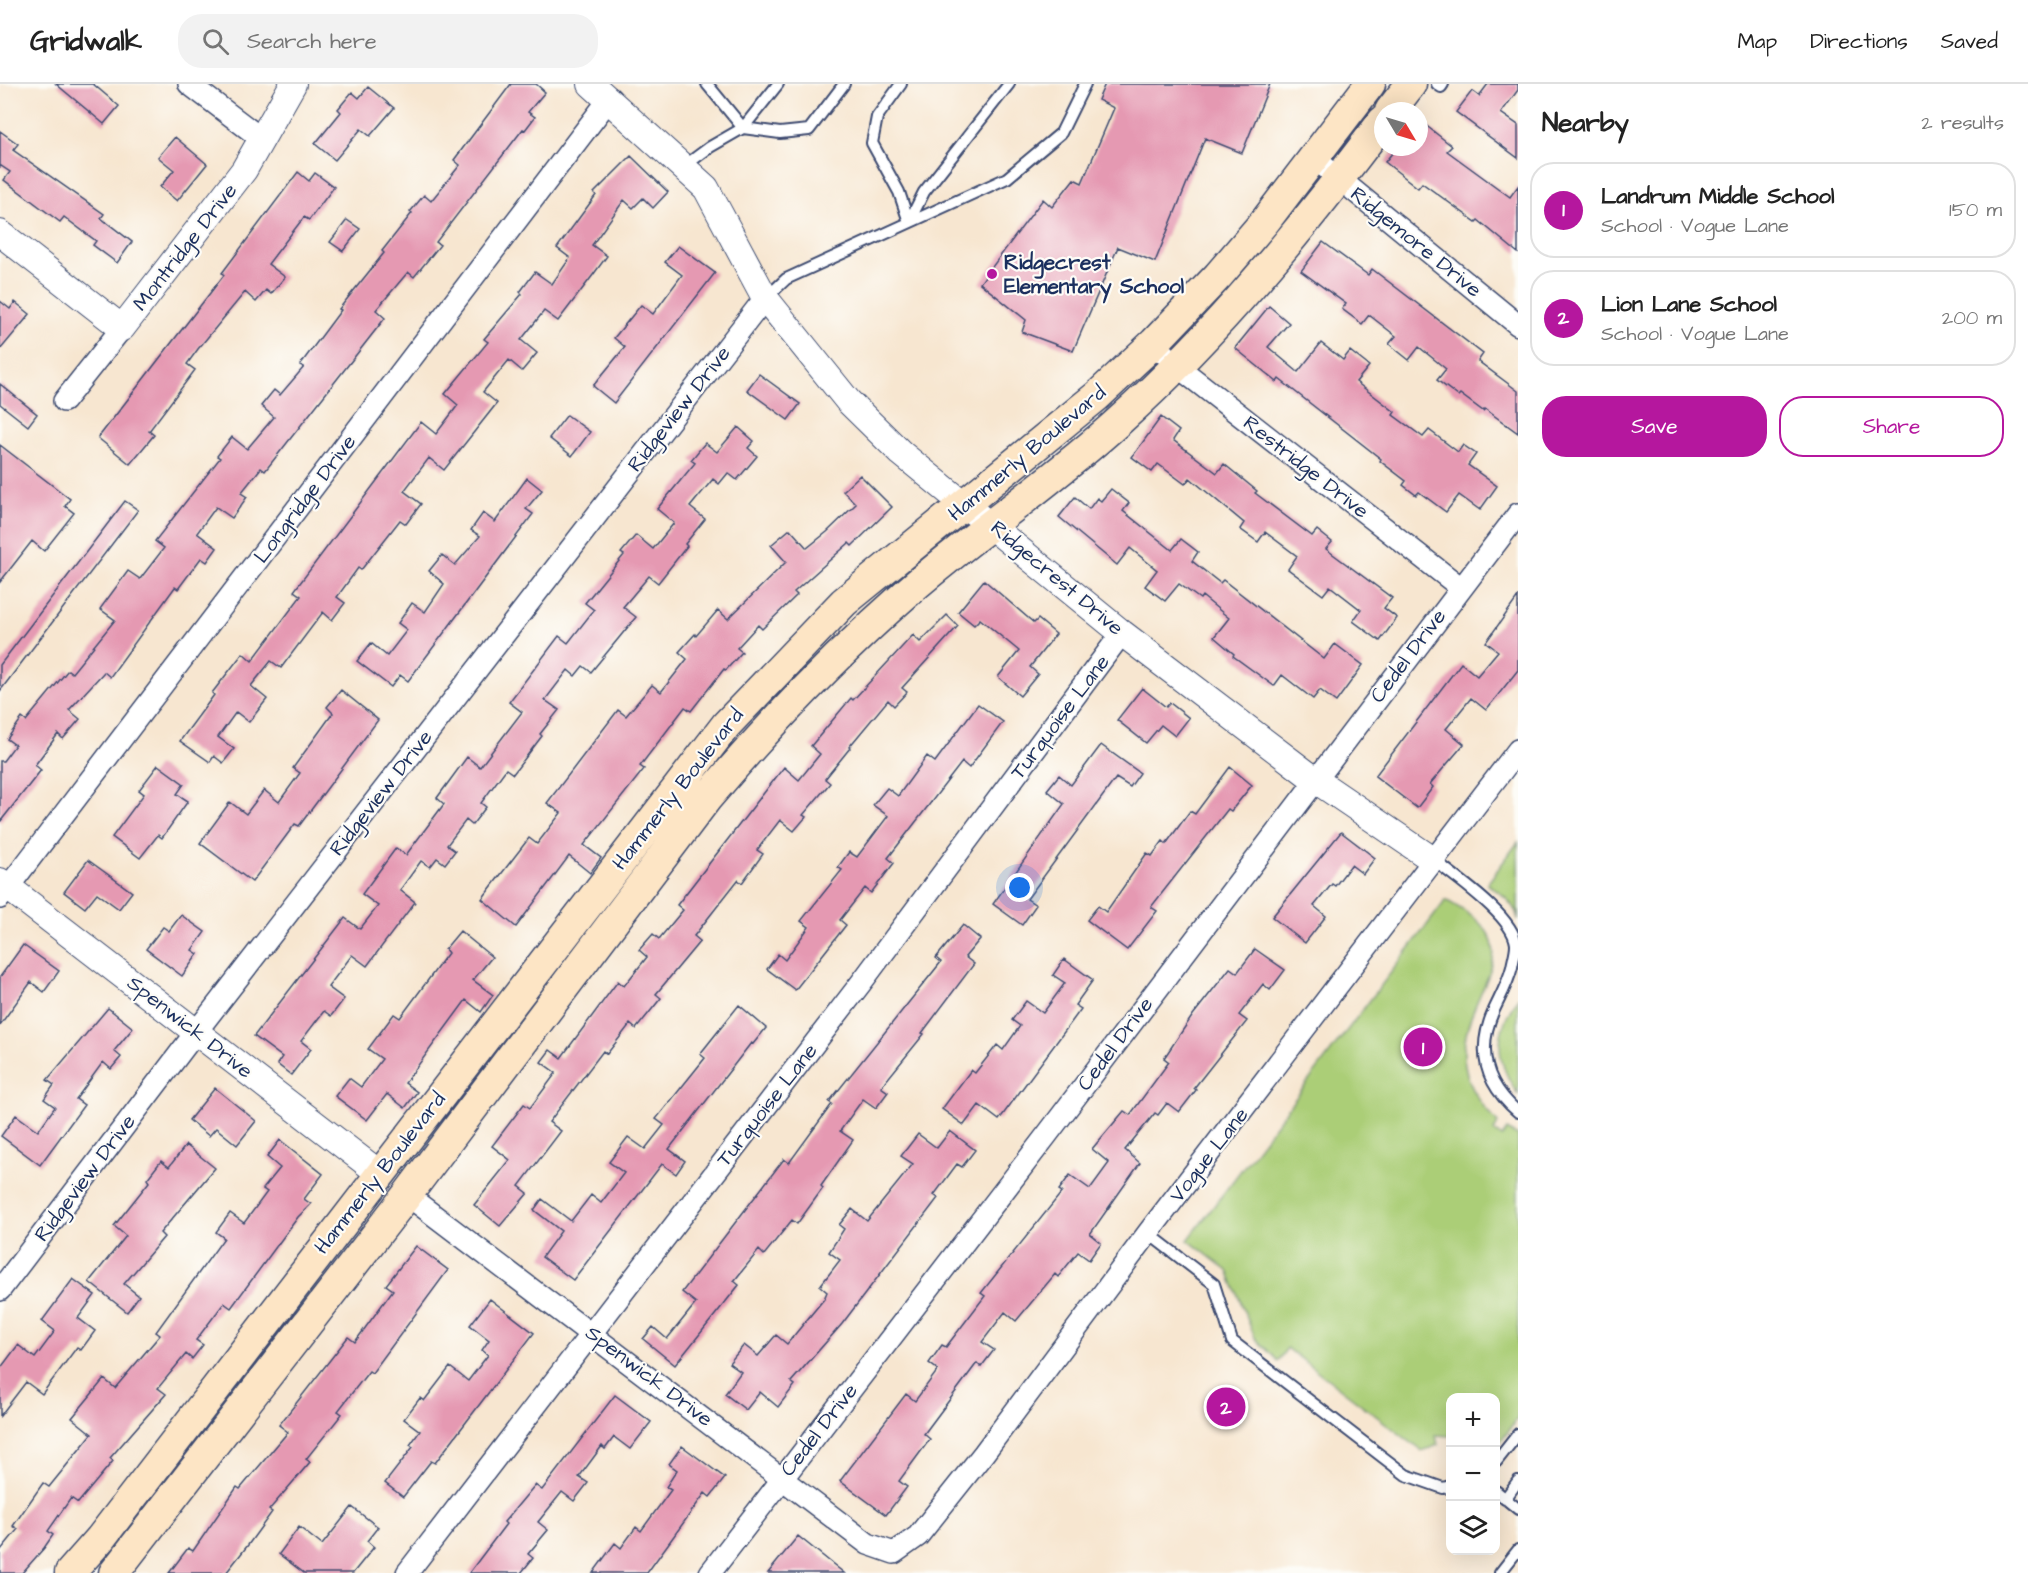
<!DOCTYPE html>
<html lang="en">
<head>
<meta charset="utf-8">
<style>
	body { margin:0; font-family:"Architects Daughter",sans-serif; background:#f2f2f2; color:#222 }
	.controls { position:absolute; right:18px; bottom:18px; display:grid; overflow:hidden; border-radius:12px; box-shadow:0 6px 24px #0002 }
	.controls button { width:54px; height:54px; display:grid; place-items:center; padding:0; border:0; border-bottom:2px solid #e0e0e0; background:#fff; color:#222; font:30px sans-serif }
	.compass { position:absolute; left:1374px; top:18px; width:54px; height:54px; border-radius:50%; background:#fff; box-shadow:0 6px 24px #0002; rotate:128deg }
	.you { position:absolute; left:1020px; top:804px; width:21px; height:21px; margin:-15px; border:4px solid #fff; border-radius:50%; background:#1a73e8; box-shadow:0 0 0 9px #1a73e833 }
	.badge { display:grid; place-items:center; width:39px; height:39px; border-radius:50%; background:#b5179e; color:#fff; font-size:20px; font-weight:700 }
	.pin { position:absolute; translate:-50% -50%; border:3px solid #fff; box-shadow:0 2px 6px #0006 }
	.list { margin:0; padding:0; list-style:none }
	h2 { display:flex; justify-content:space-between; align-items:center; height:78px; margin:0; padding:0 24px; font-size:26px }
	h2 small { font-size:20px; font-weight:400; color:#767676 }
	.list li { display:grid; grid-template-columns:39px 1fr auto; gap:18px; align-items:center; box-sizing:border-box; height:96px; margin:0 12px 12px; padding:0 12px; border:2px solid #e0e0e0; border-radius:24px }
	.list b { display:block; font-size:22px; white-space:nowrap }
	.list p { margin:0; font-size:20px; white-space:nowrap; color:#767676 }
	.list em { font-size:20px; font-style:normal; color:#767676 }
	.actions { display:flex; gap:12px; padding:18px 24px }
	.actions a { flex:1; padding:14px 0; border:2px solid #b5179e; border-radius:24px; text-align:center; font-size:21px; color:#b5179e }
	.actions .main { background:#b5179e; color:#fff }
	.icon { flex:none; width:33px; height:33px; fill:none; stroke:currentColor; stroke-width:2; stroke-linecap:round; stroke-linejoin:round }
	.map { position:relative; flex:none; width:1518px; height:1489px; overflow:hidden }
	header { display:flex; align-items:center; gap:36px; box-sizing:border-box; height:84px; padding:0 30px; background:#fff; border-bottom:2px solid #e0e0e0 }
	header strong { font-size:28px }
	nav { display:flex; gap:33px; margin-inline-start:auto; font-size:21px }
	.search { width:420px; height:54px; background:#f2f2f2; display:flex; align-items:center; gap:15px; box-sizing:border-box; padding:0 21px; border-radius:24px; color:#767676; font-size:22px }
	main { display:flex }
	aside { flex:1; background:#fff }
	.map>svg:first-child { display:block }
</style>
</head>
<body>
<header>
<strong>Gridwalk</strong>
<div class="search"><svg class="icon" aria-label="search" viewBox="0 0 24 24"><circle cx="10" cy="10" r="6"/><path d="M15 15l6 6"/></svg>Search here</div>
<nav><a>Map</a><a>Directions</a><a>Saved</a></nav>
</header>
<main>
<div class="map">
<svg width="1518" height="1489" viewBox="0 0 1518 1489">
	<rect width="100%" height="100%" fill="#fdfcf7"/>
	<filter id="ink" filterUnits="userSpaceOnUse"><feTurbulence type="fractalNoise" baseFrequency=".0167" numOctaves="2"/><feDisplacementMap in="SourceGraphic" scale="12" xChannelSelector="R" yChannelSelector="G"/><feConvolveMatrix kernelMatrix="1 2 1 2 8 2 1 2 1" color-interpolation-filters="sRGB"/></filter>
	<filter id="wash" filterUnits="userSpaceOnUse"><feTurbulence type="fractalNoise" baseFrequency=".008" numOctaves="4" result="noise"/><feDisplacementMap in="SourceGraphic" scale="24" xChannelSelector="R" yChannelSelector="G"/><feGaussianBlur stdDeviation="1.35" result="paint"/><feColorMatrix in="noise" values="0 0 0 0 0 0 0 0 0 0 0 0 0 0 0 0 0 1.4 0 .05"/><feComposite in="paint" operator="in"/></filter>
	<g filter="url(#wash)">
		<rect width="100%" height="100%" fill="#f7e6d0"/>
		<path fill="#abce77" stroke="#637e6a" stroke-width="1.5" d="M1518 758V836C1516 820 1500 808 1487 800Z
			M1446 816C1463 826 1485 837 1492 858 1497 873 1490 888 1484 902 1458 958 1452 990 1498 1039L1494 1047 1502 1053 1507 1046 1518 1052V1334L1496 1364V1314H1450V1352L1436 1351 1438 1361 1422 1367 1287 1264 1278 1277 1255 1254 1228 1187 1188 1156Z
			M1518 914V1010C1494 976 1494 948 1518 914Z"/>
		<g id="blocks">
			<path fill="#e599b2" d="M56 0H93L119 22 104 40Z
				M511 0H536L545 8 528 28 535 33 525 46 523 45 436 158 440 161 414 193 408 188 376 226 385 234 265 387 261 384 241 409 247 413 232 434 216 423 197 449 217 464 207 478 201 474 178 505 175 503 110 593 104 588 69 626 80 635 63 655 58 650 35 681 41 686 0 738V677H3L15 661 7 655 22 634 26 637 68 586 72 589 115 536 100 525 128 487 140 495 164 464 155 457 220 374 217 372 232 353 247 365 274 333 261 322 274 306 280 311 304 283 300 281 341 226 339 225 384 169 382 167 412 129 410 128 424 111 431 117 460 81 454 76Z
				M1105 0H1270L1242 69 1205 54 1155 178 1118 163 1073 267 1022 248 1026 236 980 199 1043 115 1052 123 1074 95 1082 99 1114 24 1098 16Z
				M1488 0H1518V6L1501 29 1518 41V74L1456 28 1472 7 1479 12Z
				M368 3 394 24 370 52 361 45 335 76 315 60 341 28 338 25 352 8 359 14Z
				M1419 36 1452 62 1447 67 1510 113 1518 102V169L1478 136 1476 138 1422 99 1418 104 1385 78 1397 63H1419Z
				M0 47 18 60 13 66 104 130 101 134 132 158 117 179 93 161 96 157 64 133 60 138 4 96 10 88 1 82 0 83Z
				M175 53 207 80 177 117 160 103 174 86 158 73Z
				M631 72 668 108 653 124 643 114 633 124 624 116 592 161 607 172 593 191 558 237 544 227 521 256 537 269 522 287 509 276 483 308 497 319 444 386 429 374 404 407 421 420 406 440 400 436 361 486 358 484 337 513 345 519 332 536 323 528 281 584 271 577 251 602 267 615 249 638 236 628 218 653 234 665 223 679 214 672 210 678 180 657 214 611 212 609 243 569 252 577 301 512 294 507 421 338 436 350 458 321 445 310 488 258 484 255 522 210 520 208 535 188 552 200 570 174 557 164 596 111 594 109Z
				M298 88 309 97 315 89 334 103 309 136 304 133 268 180 285 193 271 210 266 206 256 218 245 208 198 265 187 280 195 286 149 347 154 351 130 380 98 354 224 191 222 189Z
				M347 136 360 145 343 167 330 158Z
				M1323 158 1368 191 1372 185 1483 270 1478 277 1518 307V349L1485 325 1483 327 1460 310 1458 312 1437 296 1446 285 1419 263 1409 276 1389 260 1396 252 1369 231 1362 240 1342 225 1346 220 1301 187Z
				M678 162 715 189 614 319 593 302 625 263 614 254 641 221 653 230 682 191 665 178Z
				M0 217 10 225 15 218 30 230 0 266Z
				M1269 222 1289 239 1268 263 1298 288 1321 259 1343 276 1350 267 1369 282 1356 298 1395 328 1393 331 1423 353 1429 346 1458 368 1463 361 1476 370 1468 381 1497 402 1480 426 1459 411 1446 428 1419 408 1416 411 1403 401 1406 397 1380 377 1381 375 1279 295 1277 298 1235 264Z
				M759 290 800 320 788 336 747 306Z
				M0 300 37 330 28 342 0 320Z
				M567 331 590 348 572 372 549 354Z
				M1161 333 1179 347 1173 356 1217 389 1224 380 1257 407 1255 409 1312 452 1317 446 1332 458 1326 465 1392 514 1384 524 1397 534 1380 557 1353 537 1361 526 1330 502 1323 511 1288 485 1297 472 1265 448 1258 458 1240 445 1244 439 1190 394 1185 400 1158 380 1152 388 1132 373Z
				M738 343 754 357 748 364 757 372 737 396 728 389 719 400 713 395 690 423 705 435 685 460 687 462 658 499 649 492 623 523 636 533 591 588 583 582 575 592 568 586 545 616 559 626 540 650 542 652 513 690 506 685 481 719 486 723 472 741 466 736 447 761 455 767 445 780 437 774 430 783 421 777 400 806 415 818 367 882 352 871 328 903 344 915 331 932 324 927 301 957 311 965 291 991 277 980 282 973 254 952 345 834 360 845 378 822 362 810 396 764 406 771 444 720 437 714 467 673 480 683 522 628 509 618 559 552 568 559 594 526 585 519 624 471 621 469 636 451 653 465 674 439 657 425 695 379 691 376 705 359 717 368Z
				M0 361 70 415 65 422 74 429 44 467 32 457 0 498Z
				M860 391 892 423 852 462 849 459 794 508 797 511 762 545 758 541 737 564 742 568 726 586 724 585 691 627 685 623 640 682 644 685 584 761 601 774 590 789 569 772 516 843 482 815 529 754 537 760 561 729 547 719 618 626 626 632 652 601 661 608 687 575 679 568 695 550 696 552 718 526 728 535 786 478 771 461 790 445 807 464 827 448 856 420 843 407Z
				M527 394 542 406 526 425 533 430 408 597 400 591 391 603 357 577 371 559 387 572 407 546 398 539 412 519 425 528 444 500 429 487 442 471 455 481 480 452 471 446 483 429 495 438Z
				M1111 405 1129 419 1123 427 1172 466 1181 455 1198 468 1192 477 1220 499 1223 496 1324 575 1335 560 1363 581 1336 618 1320 606 1313 615 1282 591 1274 602 1233 572 1234 570 1214 553 1229 534 1202 512 1200 515 1179 500 1165 517 1145 502 1157 486 1130 464 1117 481 1059 433 1075 413 1089 425 1097 414 1101 417Z
				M125 417 138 426 0 607V581Z
				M984 496 1034 539 1038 535 1056 550 1030 583 1038 590 1020 612 998 593 1019 567 980 535 974 541 958 528Z
				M1518 513V586L1486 626 1471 614 1446 645 1464 660 1430 700 1433 703 1417 724 1375 692 1461 579 1477 592 1498 567 1486 558Z
				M947 531 958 542 902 604 907 608 894 622 888 616 849 663 850 664 825 695 830 699 803 731 806 733 794 747 780 736 757 766 763 770 742 799 738 796 694 852 700 857 656 910 661 914 636 945 630 940 607 970 603 967 549 1038 561 1047 519 1102 528 1109 500 1142 474 1121 510 1076 492 1062 524 1020 530 1024 556 989 541 978 550 966 561 974 618 897 624 902 647 873 639 866 653 850 659 855 683 826 677 821 784 683 799 696 820 670 811 662 851 614 853 616 913 551 920 558Z
				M1142 604 1166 623 1170 619 1189 634 1175 652 1161 641 1146 659 1117 636Z
				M341 606 378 636 299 742 295 740 252 798 200 759 230 718 246 730 264 706 279 718 300 689 293 684 333 629 327 623Z
				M978 620 1003 638 969 684 962 678 888 774 894 779 871 809 865 804 840 836 846 841 795 906 767 885 778 870 785 876 809 843 801 837 842 786 838 783 849 768 857 773 888 732 873 721 887 704 898 712 927 672 935 678Z
				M1101 661 1140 689 1130 703 1116 694 1027 815 1036 821 1022 841 993 820 1064 720 1047 706 1059 691 1071 701Z
				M158 681 184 700 177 710 188 717 162 754 158 751 140 774 112 753 144 710 139 706Z
				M1230 683 1252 701 1231 727 1228 725 1151 823 1157 827 1127 866 1087 836 1098 822 1106 828 1147 769 1152 772 1163 757 1166 760 1190 727 1195 730Z
				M1341 748 1375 774 1363 790 1351 781 1335 802 1332 800 1314 822 1326 832 1305 859 1272 833Z
				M88 776 132 808 119 825 97 809 85 824 64 808Z
				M181 831 205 848 192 866 198 870 182 892 146 865 163 843 169 847Z
				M963 841 980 855 965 873 974 880 922 949 924 950 881 1003 888 1008 876 1024 863 1015 840 1047 853 1056 821 1102 823 1104 797 1140 792 1136 764 1171 759 1166 734 1197 739 1201 675 1281 643 1255 653 1243 667 1255 696 1219 682 1208 784 1075 789 1079 832 1020 829 1018 941 878 936 874Z
				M460 847 492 873 473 896 493 911 481 928 466 916 405 999 417 1008 405 1024 387 1010 367 1036 335 1012 349 994 361 1003 382 975 368 965 394 930 400 934 448 869 445 865Z
				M23 861 59 887 44 908 31 898 0 941V893Z
				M1255 865 1285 886 1270 906 1263 900 1239 931 1247 937 1194 1004 1196 1006 1179 1028 1167 1019 1158 1031 1155 1029 1125 1066 1140 1079 1090 1150 1101 1159 1089 1176 1078 1168 1058 1193 1055 1190 1016 1237 1005 1228 982 1258 994 1266 981 1283 977 1279 924 1350 930 1355 899 1397 907 1403 886 1431 840 1397 906 1310 915 1317 938 1286 929 1279 942 1261 946 1263 985 1212 981 1209 1062 1108 1059 1106 1070 1091 1090 1105 1109 1079 1092 1065 1124 1027 1130 1031 1169 978 1164 974 1193 931 1230 884 1237 889Z
				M1064 875 1093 896 1075 921 1081 925 999 1036 979 1021 964 1041 942 1025 971 986 975 989 997 961 1003 966 1020 942 1012 936 1026 917 1043 929 1065 899 1053 891Z
				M739 921 766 944 753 960 751 959 669 1065 685 1077 676 1090 662 1080 573 1196 542 1173 561 1147 534 1126 542 1115 571 1137 591 1111 601 1119 624 1089 609 1078 628 1053 645 1065 664 1041 656 1035 705 974 700 970Z
				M108 924 133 944 114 967 121 973 111 985 103 978 76 1015 84 1021 40 1081 1 1052 16 1031 38 1047 55 1023 44 1015 54 1001 47 996Z
				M215 1004 256 1037 237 1061 216 1044 209 1052 189 1036Z
				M950 1047 975 1066 962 1083 957 1080 934 1111 938 1114 842 1240 791 1298 795 1301 778 1323 760 1308 746 1326 725 1310 741 1288 729 1279 744 1261 758 1272 776 1251 787 1260 824 1215 827 1208 820 1202 840 1176 829 1168 844 1145 839 1141 852 1125 867 1137 913 1080 901 1072 918 1050 937 1064Z
				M280 1056 323 1090 304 1115 311 1120 298 1133 231 1224 224 1219 196 1256 203 1261 192 1275 186 1270 158 1304 166 1310 110 1374 113 1377 78 1419 71 1414 48 1447 53 1451 44 1464 22 1489H0V1467L18 1445 13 1442 43 1399 49 1403 92 1350 72 1334 104 1295 115 1304 160 1251 156 1248 224 1154 216 1148 230 1129 244 1139 267 1108 263 1105 280 1084 267 1073Z
				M186 1061 215 1084 160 1149 164 1153 124 1200 139 1212 127 1228 89 1198 126 1152 114 1142 149 1098 147 1095 161 1077 169 1083Z
				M416 1162 448 1186 372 1289 369 1287 338 1327 342 1330 306 1375 310 1378 269 1426 272 1428 248 1461 226 1489H169L188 1464 193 1467 237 1403 240 1405 288 1348 279 1341 348 1253 355 1258 393 1206 386 1201Z
				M73 1195 95 1211 78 1234 95 1247 81 1266 77 1263 42 1310 26 1298 0 1332V1285L18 1261 35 1274 55 1247 42 1237Z
				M490 1215 534 1249 435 1379 431 1377 403 1413 385 1399 413 1363 410 1361 420 1347 404 1335 420 1314 424 1317 450 1283 468 1297 488 1271 482 1266 489 1256 470 1241Z
				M615 1311 651 1338 630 1365 614 1353 605 1365 602 1362 579 1393 588 1399 574 1417 562 1408 538 1438 548 1446 528 1470 533 1474 521 1489H469L506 1440 504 1438 535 1401 542 1406Z
				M682 1362 725 1394 710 1413 705 1409 647 1489H593L615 1459 621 1464 636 1443 641 1447 671 1406 666 1403 677 1386 669 1380Z
				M352 1423 378 1443 367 1457 374 1463 353 1489H304L279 1470 299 1443 322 1461Z
				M798 1452 844 1489H768Z"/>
		</g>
	</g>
	<g filter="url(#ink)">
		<use href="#blocks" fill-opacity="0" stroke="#3c4a6f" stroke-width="1.5"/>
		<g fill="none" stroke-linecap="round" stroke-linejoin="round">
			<defs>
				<path id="service" d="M707 0 743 44 780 49 809 46 844 0
					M901 0 877 33 872 59 899 108 909 138
					M1437 0 1441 3 1443 0
					M683 83 710 63 743 44 778 0
					M909 138 924 108 1009 0
					M766 214 786 195 1007 94 1061 49 1085 0
					M1434 776C1455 793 1513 832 1516 860 1516 868 1513 876 1512 883 1508 899 1501 911 1494 926 1476 966 1485 1000 1518 1028
					M1148 1149 1214 1200 1232 1257 1406 1391 1443 1404 1450 1402
					M1496 1378 1518 1350
					M1496 1407 1518 1425
					M1505 1415 1518 1397
					M1500 1489 1518 1466"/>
				<path id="minor" d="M189 0 263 56
					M1314 74 1518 241
					M1154 259 1177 282 1460 503
					M64 317 122 244
					M0 814 610 14
					M407 1111 868 1460 894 1469 918 1452 984 1369 1148 1149 1518 666
					M0 1206 196 948 765 214
					M407 1489 861 899 1122 549
					M710 1489 1046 1052 1518 430"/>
				<path id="tertiary" d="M591 0 706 104 765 214 848 317 901 369 1122 549 1314 695 1433 776
					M0 149 122 244 244 86 293 0
					M0 797 379 1089"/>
				<path id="secondary" d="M1390 27 1411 0
					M70 1489 100 1455 726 641 844 518 1097 312 1154 259 1218 192 1266 136 1370 0
					M114 1489 407 1111 707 714C770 640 836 571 909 507 977 448 1052 398 1119 337 1218 248 1303 144 1383 37"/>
			</defs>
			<use href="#service" stroke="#3c4a6f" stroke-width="14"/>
			<use href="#minor" stroke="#3c4a6f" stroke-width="24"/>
			<use href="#tertiary" stroke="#3c4a6f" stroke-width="28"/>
			<use href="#secondary" stroke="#3c4a6f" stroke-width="33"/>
			<use href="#service" stroke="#fff" stroke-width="10"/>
			<use href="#minor" stroke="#fff" stroke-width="21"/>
			<use href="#tertiary" stroke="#fff" stroke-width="26"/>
			<use href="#secondary" stroke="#fde5c5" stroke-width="30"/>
		</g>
	</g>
	<circle fill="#b5179e" stroke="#fdfcf7" stroke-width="2" cx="992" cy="190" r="6"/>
	<g text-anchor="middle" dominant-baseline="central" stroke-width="4.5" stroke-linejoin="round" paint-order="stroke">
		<g font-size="21" fill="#1b2f5e" stroke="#fdfcf7">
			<text transform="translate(1416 158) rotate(39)">Ridgemore Drive</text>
			<text transform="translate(185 163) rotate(-52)">Montridge Drive</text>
			<text transform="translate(679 325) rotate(-52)">Ridgeview Drive</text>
			<text transform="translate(1027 369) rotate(-40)">Hammerly Boulevard</text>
			<text transform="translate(1306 383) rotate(38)">Restridge Drive</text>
			<text transform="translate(305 415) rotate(-53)">Longridge Drive</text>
			<text transform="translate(1057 494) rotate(40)">Ridgecrest Drive</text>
			<text transform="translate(1408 572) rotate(-53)">Cedel Drive</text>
			<text transform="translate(1060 633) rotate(-53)">Turquoise Lane</text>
			<text transform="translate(678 705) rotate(-52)">Hammerly Boulevard</text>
			<text transform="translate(381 709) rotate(-52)">Ridgeview Drive</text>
			<text transform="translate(190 943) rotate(38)">Spenwick Drive</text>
			<text transform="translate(1115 960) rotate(-53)">Cedel Drive</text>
			<text transform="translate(767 1021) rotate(-52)">Turquoise Lane</text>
			<text transform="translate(1209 1071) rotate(-52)">Vogue Lane</text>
			<text transform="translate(380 1089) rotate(-52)">Hammerly Boulevard</text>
			<text transform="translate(85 1094) rotate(-53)">Ridgeview Drive</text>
			<text transform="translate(649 1292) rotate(37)">Spenwick Drive</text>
			<text transform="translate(819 1346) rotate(-52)">Cedel Drive</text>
		</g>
		<g font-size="21" font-weight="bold" fill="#1b2f5e" stroke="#fdfcf7" text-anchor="start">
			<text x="1004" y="178">Ridgecrest<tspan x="1004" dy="24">Elementary School</tspan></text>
		</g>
	</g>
</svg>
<div class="controls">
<button>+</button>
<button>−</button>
<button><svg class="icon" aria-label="layers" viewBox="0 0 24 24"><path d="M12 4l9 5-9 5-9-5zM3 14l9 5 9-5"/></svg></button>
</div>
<svg class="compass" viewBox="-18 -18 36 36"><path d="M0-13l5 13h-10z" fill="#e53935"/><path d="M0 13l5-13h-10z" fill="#767676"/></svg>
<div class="you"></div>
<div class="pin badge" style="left:1423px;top:963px">1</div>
<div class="pin badge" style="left:1226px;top:1323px">2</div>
</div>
<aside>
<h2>Nearby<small>2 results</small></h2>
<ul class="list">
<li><span class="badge">1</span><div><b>Landrum Middle School</b><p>School · Vogue Lane</p></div><em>150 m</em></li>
<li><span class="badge">2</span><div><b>Lion Lane School</b><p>School · Vogue Lane</p></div><em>200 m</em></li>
</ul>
<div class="actions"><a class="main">Save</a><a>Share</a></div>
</aside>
</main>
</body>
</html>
